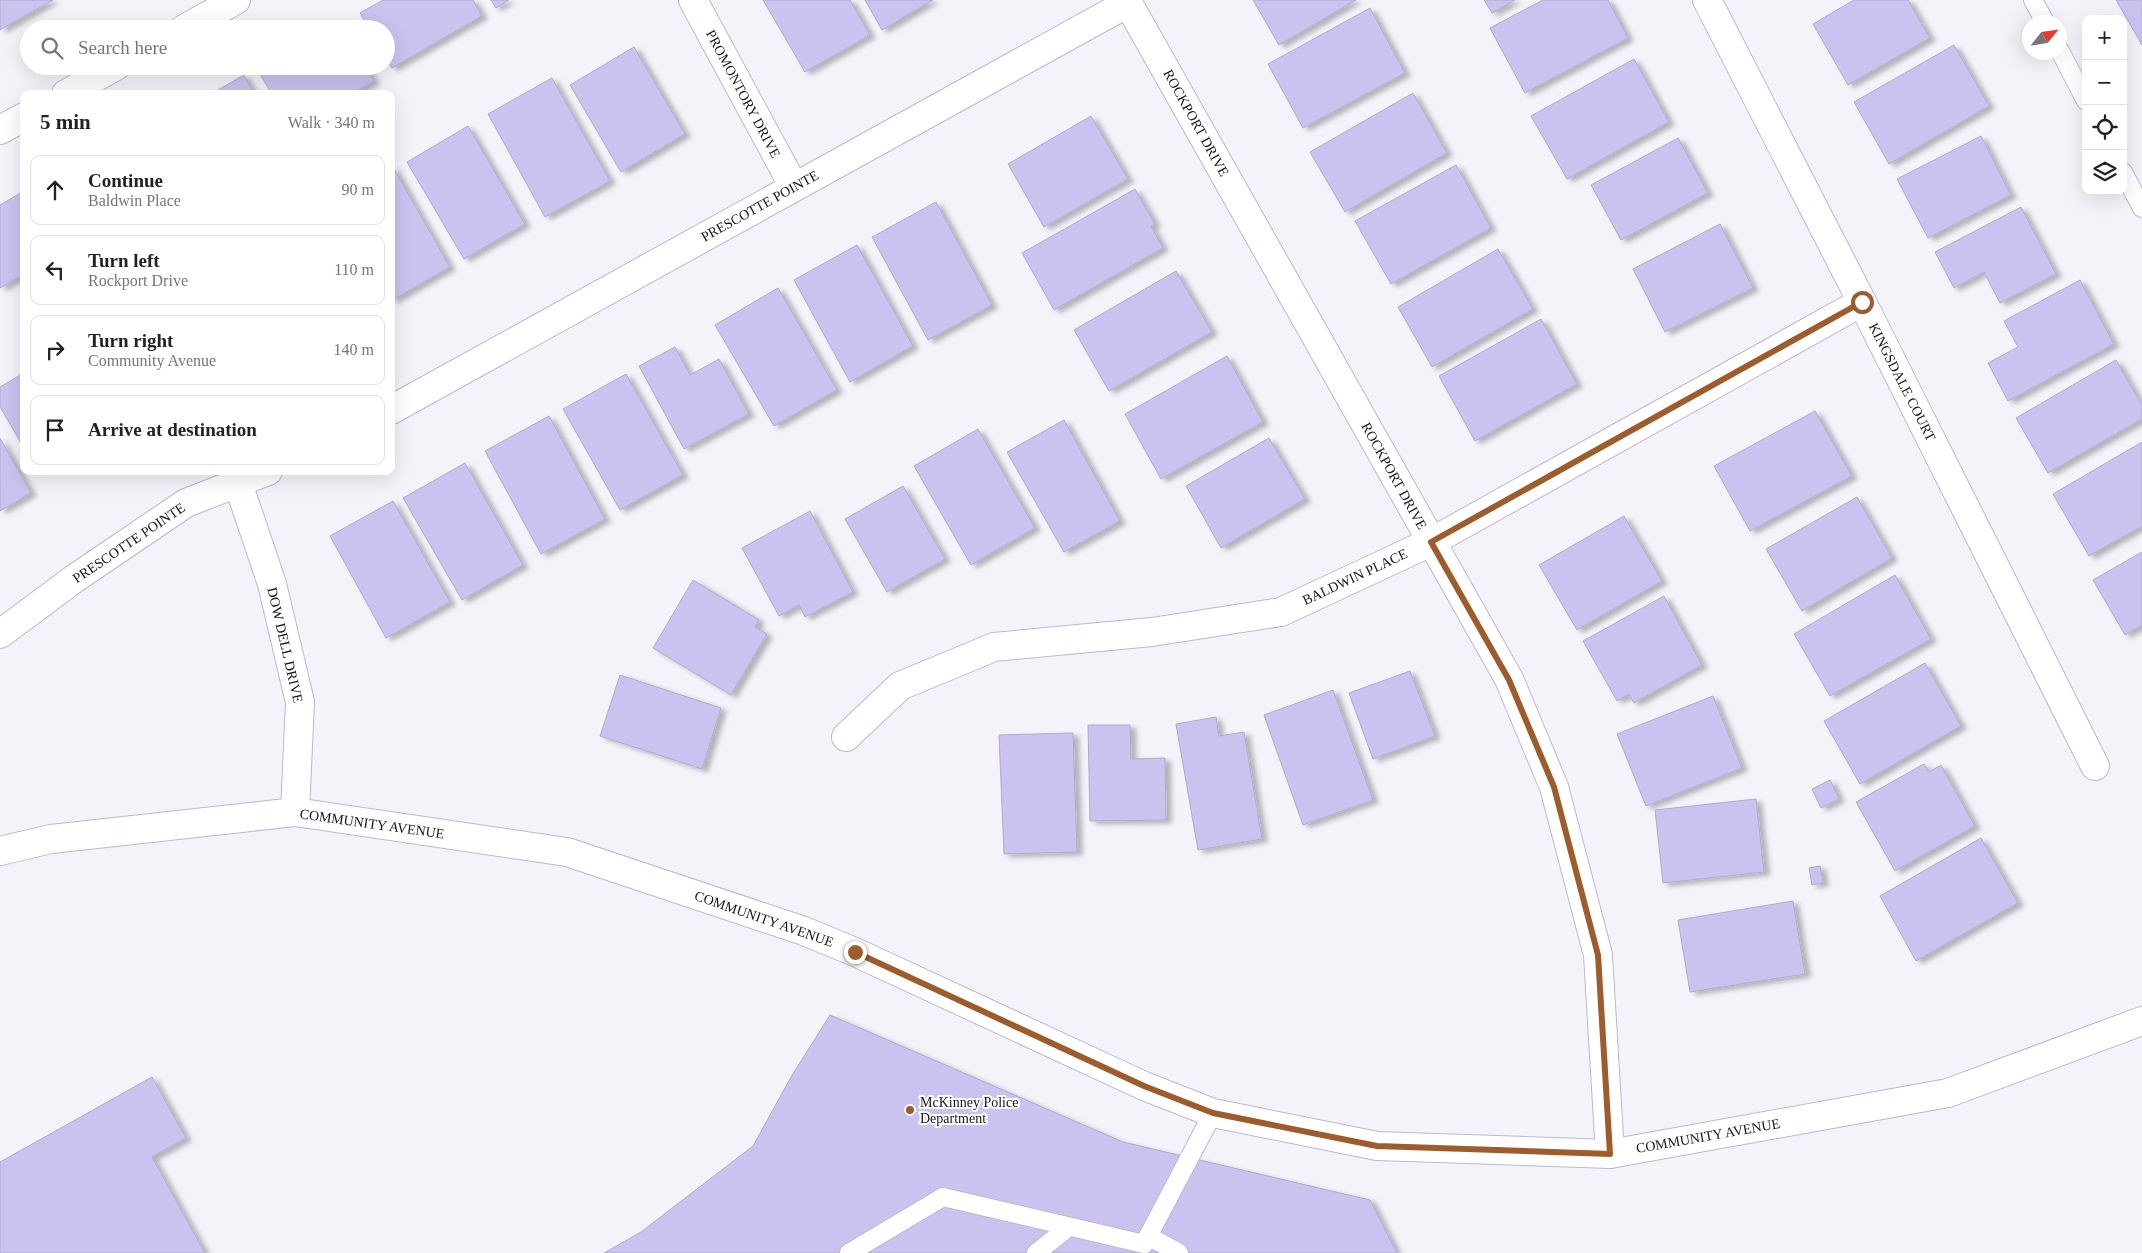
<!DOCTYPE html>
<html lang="en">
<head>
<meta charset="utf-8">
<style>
	body { margin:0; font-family:Georgia,serif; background:#f6f6f6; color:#222 }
	.controls { position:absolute; right:15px; top:15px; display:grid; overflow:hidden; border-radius:10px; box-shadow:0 5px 20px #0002 }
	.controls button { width:45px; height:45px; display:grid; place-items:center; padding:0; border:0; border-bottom:1px solid #e0e0e0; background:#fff; color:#222; font:25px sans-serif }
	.compass { position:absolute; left:2022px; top:15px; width:45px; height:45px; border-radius:50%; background:#fff; box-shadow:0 5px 20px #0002; rotate:60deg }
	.stop { position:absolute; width:15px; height:15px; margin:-11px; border:4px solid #9e5b2b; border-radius:50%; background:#fff }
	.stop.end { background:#9e5b2b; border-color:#fff; box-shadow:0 1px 5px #0008 }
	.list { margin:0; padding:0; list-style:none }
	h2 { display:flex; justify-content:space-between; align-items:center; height:65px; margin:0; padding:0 20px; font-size:21px }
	h2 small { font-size:16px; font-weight:400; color:#767676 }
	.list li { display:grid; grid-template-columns:32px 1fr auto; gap:15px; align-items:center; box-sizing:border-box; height:70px; margin:0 10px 10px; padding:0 10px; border:1px solid #e0e0e0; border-radius:10px }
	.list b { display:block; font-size:19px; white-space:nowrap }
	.list p { margin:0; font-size:16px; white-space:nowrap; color:#767676 }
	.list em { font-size:16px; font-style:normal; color:#767676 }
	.icon { flex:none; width:28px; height:28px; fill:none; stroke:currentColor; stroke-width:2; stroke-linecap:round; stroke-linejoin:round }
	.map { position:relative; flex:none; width:2142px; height:1253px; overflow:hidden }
	.search { position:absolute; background:#fff; box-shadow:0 5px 20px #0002; left:20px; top:20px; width:375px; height:55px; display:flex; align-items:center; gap:12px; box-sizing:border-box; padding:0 18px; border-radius:28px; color:#767676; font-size:19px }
	.panel { position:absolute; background:#fff; box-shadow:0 5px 20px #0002; left:20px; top:90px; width:375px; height:385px; border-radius:10px }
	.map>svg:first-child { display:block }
</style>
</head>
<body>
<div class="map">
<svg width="2142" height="1253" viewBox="0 0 2142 1253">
	<defs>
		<filter id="shadow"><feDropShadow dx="5.5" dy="3" stdDeviation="2.5" flood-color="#0004"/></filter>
	</defs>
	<rect width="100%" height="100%" fill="#f4f3fa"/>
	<path fill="#cbc2f0" stroke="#b0aacb" filter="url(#shadow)" d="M0 0H53L0 30Z
		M383 0H473L482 16 392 68 386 59V29H369L360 13Z
		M491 0H509L496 8Z
		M763 0H850L870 35 805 72Z
		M865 0H933L882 30Z
		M1253 0H1356L1279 45Z
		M1484 0H1515L1492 13Z
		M1543 0H1608L1628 38 1525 93 1490 28Z
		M1854 0H1908L1930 38 1848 85 1813 24Z
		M2116 0H2142V45Z
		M1370 8 1405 73 1303 128 1268 64Z
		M1954 45 1989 106 1889 164 1854 102Z
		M634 47 685 134 621 172 570 85Z
		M1634 59 1669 122 1567 179 1531 116Z
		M266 66H365L374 81 351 94H272L258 71Z
		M244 75 254 94H211Z
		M552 78 610 181 545 217 488 114Z
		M1413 93 1447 153 1345 212 1310 152Z
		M1091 116 1128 179 1044 227 1008 164Z
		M468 126 525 224 464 259 407 162Z
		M1981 136 2011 195 1928 238 1897 179Z
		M1678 138 1708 193 1621 240 1591 185Z
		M1456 165 1491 228 1391 284 1355 221Z
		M393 167 450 267 391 301V168Z
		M1135 189 1155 224 1151 226 1163 248 1054 310 1022 253Z
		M24 191V275L0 288V205Z
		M936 202 992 305 928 340 872 237Z
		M2021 207 2056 274 2000 303 1984 272 1954 288 1935 252Z
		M1720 224 1753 288 1665 332 1633 269Z
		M857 245 913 346 850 382 794 280Z
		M1498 249 1533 309 1432 367 1398 307Z
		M1176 271 1212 332 1109 391 1074 330Z
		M2080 280 2114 344 2008 401 1988 363 2018 347 2004 321Z
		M778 288 837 390 774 426 715 325Z
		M1541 319 1577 384 1475 441 1439 376Z
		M675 347 690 375 719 359 749 414 684 449 639 366Z
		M1227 356 1263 422 1161 479 1125 414Z
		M2116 360 2142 405V419L2048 473 2016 418Z
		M24 373V448L0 407V387Z
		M626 374 683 475 620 510 563 409Z
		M1815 411 1852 476 1750 531 1714 466Z
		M549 416 605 519 541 554 485 451Z
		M1064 420 1120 521 1064 552 1007 452Z
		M978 429 1035 528 971 565 914 466Z
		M0 438 31 493 0 511Z
		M1269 438 1305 499 1221 548 1186 486Z
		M2142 442V526L2089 556 2053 494Z
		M465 463 523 565 462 600 403 498Z
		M903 486 945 559 887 592 845 519Z
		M1857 497 1892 558 1802 611 1766 549Z
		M393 501 450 602 386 638 330 536Z
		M810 511 853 592 805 617 799 605 779 616 742 548Z
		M1624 516 1662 581 1577 630 1539 565Z
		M2142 552V625L2125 635 2093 580Z
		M1895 575 1931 639 1830 696 1794 634Z
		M693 580 759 620 755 627 767 634 731 695 653 648Z
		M1664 596 1702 665 1634 703 1629 694 1617 701 1583 641Z
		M1925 663 1961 726 1860 784 1824 721Z
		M1410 671 1435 736 1373 759 1349 693Z
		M620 675 721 708 702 769 600 736Z
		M1333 690 1373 800 1303 825 1264 715Z
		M1713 696 1742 768 1646 806 1617 734Z
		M1216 717 1219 736 1244 732 1262 839 1198 850 1176 724Z
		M1088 725H1130L1131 759 1165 758 1166 820 1090 821Z
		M1073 733 1077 852 1004 854 999 735Z
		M1924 764 1929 772 1941 765 1975 826 1895 871 1856 802Z
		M1830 780 1839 799 1821 808 1812 789Z
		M1756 799 1764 872 1663 883 1655 810Z
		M1981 838 2018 903 1916 961 1880 896Z
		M1820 866 1823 883 1812 885 1809 868Z
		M1793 901 1805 974 1690 992 1678 920Z
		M830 1015 1123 1142 1370 1200 1397 1253H604L641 1232 753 1146 791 1077Z
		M152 1077 186 1138 152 1157 205 1253H0V1162Z"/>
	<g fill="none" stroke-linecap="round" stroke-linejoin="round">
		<defs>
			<path id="service" d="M2033 0 2045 22
				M2060 51 2086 101
				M2123 172 2142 208
				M1148 1236 1179 1253
				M849 1253 943 1197 1144 1244 1213 1113
				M1036 1253 1069 1227"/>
			<path id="minor" d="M693 0 794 187
				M1707 0 1862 302 2095 766
				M184 29 236 0
				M66 94 116 66
				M0 130 24 117
				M391 410 1128 3 1509 679 1554 787 1598 955 1610 1154
				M238 483 272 584 300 702 295 812
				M0 634 74 579 186 503 268 471
				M846 737 900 686 994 647 1152 632 1281 612 1431 542 1862 302"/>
			<path id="tertiary" d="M0 851 51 839 295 812 567 852 804 931 855 952 1144 1086 1213 1113 1377 1146 1610 1154 1948 1093 2142 1021"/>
		</defs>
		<use href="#service" stroke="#bcb6d7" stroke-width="20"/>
		<use href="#minor" stroke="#bcb6d7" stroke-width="30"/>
		<use href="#tertiary" stroke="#bcb6d7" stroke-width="30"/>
		<use href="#service" stroke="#fff" stroke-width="18"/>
		<use href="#minor" stroke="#fff" stroke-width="28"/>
		<use href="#tertiary" stroke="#fff" stroke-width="28"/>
	</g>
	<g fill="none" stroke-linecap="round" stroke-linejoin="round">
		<path stroke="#9e5b2b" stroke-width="6" d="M855 952 1144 1086 1213 1113 1377 1146 1610 1154 1598 955 1554 787 1509 680 1431 542 1862 302"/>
	</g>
	<circle fill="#9e5b2b" stroke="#fff" stroke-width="2" cx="910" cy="1110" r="5"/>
	<g text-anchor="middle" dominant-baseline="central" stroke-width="4" stroke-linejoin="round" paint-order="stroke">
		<g font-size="14" fill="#16131f" stroke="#fff">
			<text transform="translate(743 94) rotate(62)">PROMONTORY DRIVE</text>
			<text transform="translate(1196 123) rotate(61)">ROCKPORT DRIVE</text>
			<text transform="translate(760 206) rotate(-29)">PRESCOTTE POINTE</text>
			<text transform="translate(1902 382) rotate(63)">KINGSDALE COURT</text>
			<text transform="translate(1394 476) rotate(61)">ROCKPORT DRIVE</text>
			<text transform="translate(129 543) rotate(-34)">PRESCOTTE POINTE</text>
			<text transform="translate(1355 577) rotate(-25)">BALDWIN PLACE</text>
			<text transform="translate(285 645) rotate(77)">DOW DELL DRIVE</text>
			<text transform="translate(372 824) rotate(8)">COMMUNITY AVENUE</text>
			<text transform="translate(764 919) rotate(19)">COMMUNITY AVENUE</text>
			<text transform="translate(1708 1136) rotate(-10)">COMMUNITY AVENUE</text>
		</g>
		<g font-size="14" fill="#16131f" stroke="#fff" text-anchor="start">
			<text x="920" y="1102">McKinney Police<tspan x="920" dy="16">Department</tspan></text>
		</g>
	</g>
</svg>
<div class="controls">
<button>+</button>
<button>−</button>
<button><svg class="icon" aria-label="locate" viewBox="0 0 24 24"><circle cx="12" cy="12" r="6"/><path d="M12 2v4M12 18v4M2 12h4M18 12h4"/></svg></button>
<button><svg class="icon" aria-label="layers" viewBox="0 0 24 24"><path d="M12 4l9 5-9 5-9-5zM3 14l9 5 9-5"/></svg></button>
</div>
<svg class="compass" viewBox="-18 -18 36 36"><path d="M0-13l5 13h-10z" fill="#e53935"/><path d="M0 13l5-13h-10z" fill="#767676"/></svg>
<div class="stop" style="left:1862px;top:302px"></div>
<div class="stop end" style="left:855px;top:952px"></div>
<div class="search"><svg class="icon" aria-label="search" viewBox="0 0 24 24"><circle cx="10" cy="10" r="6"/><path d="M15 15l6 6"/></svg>Search here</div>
<section class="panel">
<h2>5 min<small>Walk · 340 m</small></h2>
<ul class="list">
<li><svg class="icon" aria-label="ahead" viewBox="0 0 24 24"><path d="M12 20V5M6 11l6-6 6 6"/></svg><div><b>Continue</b><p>Baldwin Place</p></div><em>90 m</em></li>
<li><svg class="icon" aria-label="left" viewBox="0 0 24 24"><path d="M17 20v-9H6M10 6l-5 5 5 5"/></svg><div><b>Turn left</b><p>Rockport Drive</p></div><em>110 m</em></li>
<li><svg class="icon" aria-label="right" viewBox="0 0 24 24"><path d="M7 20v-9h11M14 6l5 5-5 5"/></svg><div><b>Turn right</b><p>Community Avenue</p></div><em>140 m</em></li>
<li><svg class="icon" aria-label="arrive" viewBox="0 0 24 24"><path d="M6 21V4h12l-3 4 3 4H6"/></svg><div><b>Arrive at destination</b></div></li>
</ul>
</section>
</div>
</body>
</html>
